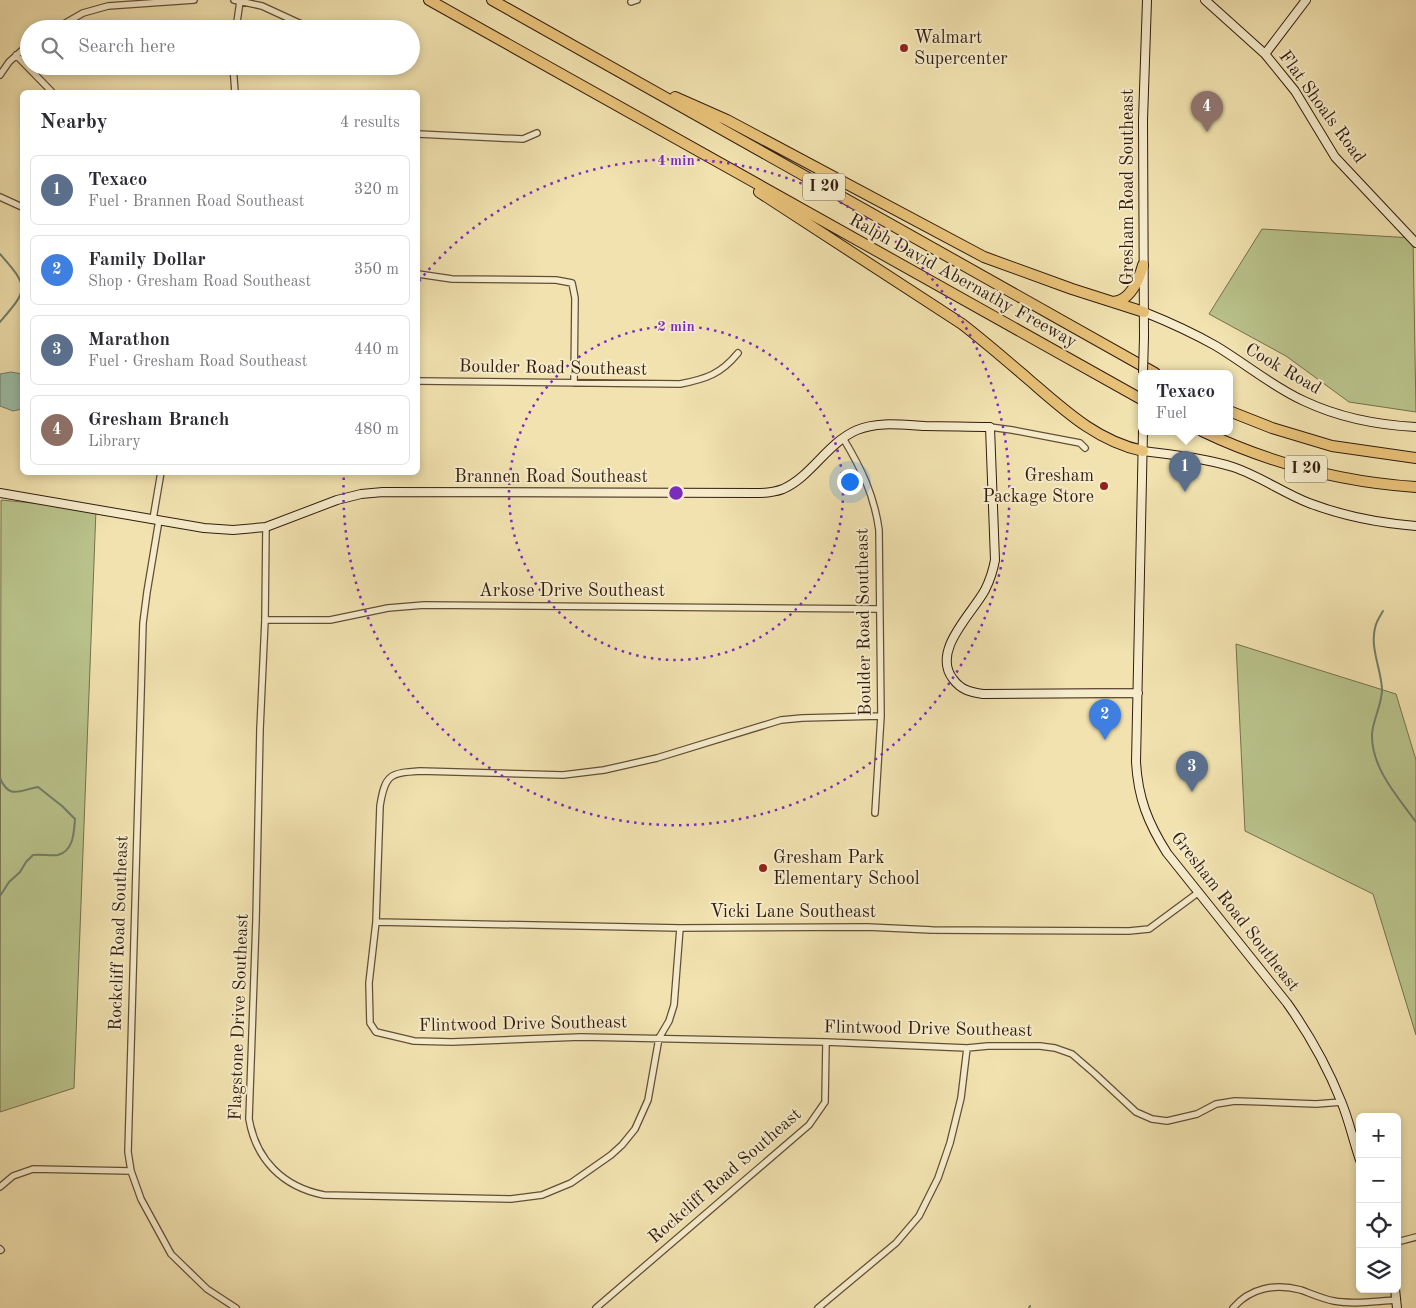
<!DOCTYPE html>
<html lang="en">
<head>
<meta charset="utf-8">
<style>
	body { margin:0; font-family:"Old Standard TT",serif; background:#f7f7f7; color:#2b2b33 }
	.controls { position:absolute; right:15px; bottom:15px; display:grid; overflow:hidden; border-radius:8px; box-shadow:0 2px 8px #0003 }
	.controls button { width:45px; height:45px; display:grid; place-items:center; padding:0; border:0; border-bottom:1px solid #e1e1e2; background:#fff; color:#2b2b33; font:25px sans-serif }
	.you { position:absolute; left:849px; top:481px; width:18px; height:18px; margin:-12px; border:4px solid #fff; border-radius:50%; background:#1a73e8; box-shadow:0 0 0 8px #1a73e833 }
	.badge { display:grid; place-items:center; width:32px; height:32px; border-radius:50%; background:#8f2418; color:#fff; font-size:16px; font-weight:700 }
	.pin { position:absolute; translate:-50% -41px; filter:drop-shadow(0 1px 2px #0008) }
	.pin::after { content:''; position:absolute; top:26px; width:18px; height:15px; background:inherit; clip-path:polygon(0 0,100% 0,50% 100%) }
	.popup { position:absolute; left:1138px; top:370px; width:95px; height:65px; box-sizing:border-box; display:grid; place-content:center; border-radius:8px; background:#fff; filter:drop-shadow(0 1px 4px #0005); font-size:16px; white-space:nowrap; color:#7c7c81 }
	.popup b { font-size:19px; color:#2b2b33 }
	.popup::after { content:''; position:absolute; left:50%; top:100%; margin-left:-10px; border:10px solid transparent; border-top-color:#fff }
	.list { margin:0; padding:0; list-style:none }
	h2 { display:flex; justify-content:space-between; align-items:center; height:65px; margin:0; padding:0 20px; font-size:21px }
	h2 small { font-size:16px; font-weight:400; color:#7c7c81 }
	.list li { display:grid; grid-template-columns:32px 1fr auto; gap:15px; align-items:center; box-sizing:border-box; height:70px; margin:0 10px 10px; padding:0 10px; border:1px solid #e1e1e2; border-radius:8px }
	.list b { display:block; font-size:19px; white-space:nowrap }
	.list p { margin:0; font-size:16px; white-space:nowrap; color:#7c7c81 }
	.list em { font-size:16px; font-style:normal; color:#7c7c81 }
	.icon { flex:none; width:28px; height:28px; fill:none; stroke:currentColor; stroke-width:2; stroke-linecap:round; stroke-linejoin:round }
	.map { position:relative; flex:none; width:1416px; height:1308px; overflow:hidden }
	.search { position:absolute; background:#fff; box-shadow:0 2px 8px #0003; left:20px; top:20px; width:400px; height:55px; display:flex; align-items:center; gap:12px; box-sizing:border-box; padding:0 18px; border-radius:28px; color:#7c7c81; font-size:19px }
	.panel { position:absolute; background:#fff; box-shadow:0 2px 8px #0003; left:20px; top:90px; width:400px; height:385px; border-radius:8px }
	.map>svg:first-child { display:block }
</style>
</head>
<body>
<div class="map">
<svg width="1416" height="1308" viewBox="0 0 1416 1308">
	<rect width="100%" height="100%" fill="#f1e2af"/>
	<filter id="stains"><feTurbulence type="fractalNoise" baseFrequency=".004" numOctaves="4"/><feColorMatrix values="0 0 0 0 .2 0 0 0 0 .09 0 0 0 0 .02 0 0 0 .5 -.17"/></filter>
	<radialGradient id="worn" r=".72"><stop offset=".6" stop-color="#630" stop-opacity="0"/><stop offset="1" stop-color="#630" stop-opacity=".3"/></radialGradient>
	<path fill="#b9c38b" stroke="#76704d" d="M1262 229 1413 238 1416 412 1349 402 1286 356 1209 314Z
		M1 500 96 509 74 1088 0 1112Z
		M1236 644 1396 694 1416 760V1035L1373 894 1245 831Z"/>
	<path fill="#9bbea8" stroke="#717d6b" d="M11 372 22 374V409L13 411 0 406V374Z"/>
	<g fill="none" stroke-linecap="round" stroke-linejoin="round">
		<path stroke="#717d6b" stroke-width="2" d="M0 254C30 288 28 289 0 322
			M1383 611C1380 616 1376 622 1375 628 1370 648 1381 669 1382 689 1382 705 1373 719 1372 734 1371 768 1398 797 1416 822
			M0 778C9 800 20 790 38 787L62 806 75 819C74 831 74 851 58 855 51 856 41 854 33 855L26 862 20 872 9 882 0 896
			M1029 1308 1030 1306"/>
		<defs>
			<path id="street" d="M234 0 262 6 312 29
				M631 2 637 0
				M55 29 83 13 108 6 194 0
				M236 29 240 1
				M16 55 52 92
				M233 66 235 92
				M0 75 9 62 29 44
				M418 134 523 139 537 133
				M0 197 22 207
				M418 274 452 279 556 280 572 283 575 298 574 383
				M418 381 680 384C706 379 721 374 738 353
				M990 427 1012 430 1080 443 1085 448
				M843 438C861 468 874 494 879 530L881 716 875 813
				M153 519 161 472
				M159 520 147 592 143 623 128 1152 131 1171 141 1199 171 1254 207 1289 236 1308
				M266 527 265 620 260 729 256 920 249 1119C256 1160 283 1187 324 1195L511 1199 542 1195 571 1183 611 1155 622 1145 635 1129 648 1100 659 1038 669 1021 674 1005 680 928
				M265 620H330L388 608 424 605 879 609
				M881 716 802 718 781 720 657 758 604 770 563 775 420 771C390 773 385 774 380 806L376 922 369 983 370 1023 376 1032 414 1041 452 1042 581 1037 826 1042 967 1048 988 1046H1040L1055 1048 1072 1054 1094 1073 1136 1112 1152 1119 1167 1121 1197 1114 1216 1104 1235 1101 1316 1104 1342 1102
				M376 922 680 928 867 927 932 930 1129 931 1149 929 1199 892
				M0 1187 13 1176 33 1169 131 1171
				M1397 1242 1416 1237
				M0 1249 1 1250
				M596 1308 809 1125 825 1102 826 1042
				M818 1308 896 1243 919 1216 938 1178 950 1143 961 1098 967 1048
				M1233 1308C1250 1288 1275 1283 1301 1290 1312 1294 1323 1299 1334 1301 1354 1305 1376 1301 1397 1300"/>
			<path id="secondary" d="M1205 0 1265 54 1295 91 1335 157 1416 243
				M1265 54 1306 0
				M1144 312C1169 322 1193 333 1216 346 1246 364 1273 387 1304 401 1340 418 1377 425 1416 427
				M1144 337 1143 120 1147 0
				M1143 431 1136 762C1138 798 1148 823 1167 853L1287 1003C1309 1034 1327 1066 1341 1101 1349 1120 1353 1140 1360 1160
				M1143 451C1173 455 1204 458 1233 467 1260 476 1283 493 1309 503 1343 516 1379 523 1416 526
				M0 493 204 528 233 530 266 527 337 500 361 494 383 492 757 493C765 493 775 492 783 489 812 476 827 443 857 430 878 421 903 425 925 426 947 426 969 427 990 427L995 560C993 571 990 580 985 590 972 614 931 651 953 679 961 690 970 692 983 694L1138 693
				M1395 1289 1397 1308"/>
			<path id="highway" d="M429 0 1141 399
				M492 0 1155 373
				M675 97 727 120 984 257 1072 289 1144 312
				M759 192 962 324C984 341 1006 360 1027 378 1063 409 1096 441 1143 451
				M1113 302C1130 301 1139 280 1143 265
				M1229 411 1272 428 1332 446 1416 458
				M1202 431C1269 463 1342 482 1416 487"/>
		</defs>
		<use href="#street" stroke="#624e37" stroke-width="8"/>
		<use href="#secondary" stroke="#321c0f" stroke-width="10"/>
		<use href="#highway" stroke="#321c0f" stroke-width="12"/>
		<use href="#street" stroke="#f6eccb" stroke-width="5.5"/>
		<use href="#secondary" stroke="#f6eccb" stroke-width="8"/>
		<use href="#highway" stroke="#e8c178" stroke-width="10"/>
		<defs>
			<path id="secondary-bridge" d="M1143 373 1144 337"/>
		</defs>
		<use href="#secondary-bridge" stroke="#321c0f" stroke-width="10" stroke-linecap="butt"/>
		<use href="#secondary-bridge" stroke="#f6eccb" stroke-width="8"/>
	</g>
	<g fill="none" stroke="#7b2cbf" stroke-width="2.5" stroke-dasharray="2.5 5">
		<circle cx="676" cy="493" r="167"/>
		<path d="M419 281A333 333 0 1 1 344 473"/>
	</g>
	<g fill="#8f2418" stroke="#f6eccb" stroke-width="2">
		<circle cx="904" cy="48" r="5"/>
		<circle cx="1104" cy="486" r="5"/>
		<circle cx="763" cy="868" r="5"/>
	</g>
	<g text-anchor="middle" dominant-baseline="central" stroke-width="4" stroke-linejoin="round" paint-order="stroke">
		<g fill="#f6eccb" stroke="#6d5a47" stroke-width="1">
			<rect x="803" y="173.5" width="42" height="27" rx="4"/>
			<rect x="1285" y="455.5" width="42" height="27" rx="4"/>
		</g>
		<g font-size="16" font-weight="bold" fill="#321c0f">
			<text x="824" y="187">I 20</text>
			<text x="1306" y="469">I 20</text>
		</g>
		<g font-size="18" fill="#321c0f" stroke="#f6eccb" text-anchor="start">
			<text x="914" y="38">Walmart<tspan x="914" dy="21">Supercenter</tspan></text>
			<text x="1094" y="476" text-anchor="end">Gresham<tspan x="1094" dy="21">Package Store</tspan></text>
			<text x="773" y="858">Gresham Park<tspan x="773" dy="21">Elementary School</tspan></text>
		</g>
		<g font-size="18" fill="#321c0f" stroke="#f6eccb">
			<text transform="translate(1322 107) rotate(54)">Flat Shoals Road</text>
			<text transform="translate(1128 187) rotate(-90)">Gresham Road Southeast</text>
			<text transform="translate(963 281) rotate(29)">Ralph David Abernathy Freeway</text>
			<text transform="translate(553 368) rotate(1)">Boulder Road Southeast</text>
			<text transform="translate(1283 369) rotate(30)">Cook Road</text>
			<text x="551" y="477">Brannen Road Southeast</text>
			<text x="572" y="591">Arkose Drive Southeast</text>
			<text transform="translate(864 622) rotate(-91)">Boulder Road Southeast</text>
			<text x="793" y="912">Vicki Lane Southeast</text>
			<text transform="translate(1235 912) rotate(52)">Gresham Road Southeast</text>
			<text transform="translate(119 933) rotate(-88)">Rockcliff Road Southeast</text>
			<text transform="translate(239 1017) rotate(-88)">Flagstone Drive Southeast</text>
			<text transform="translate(523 1024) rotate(-1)">Flintwood Drive Southeast</text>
			<text transform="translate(928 1029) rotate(1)">Flintwood Drive Southeast</text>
			<text transform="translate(725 1176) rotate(-41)">Rockcliff Road Southeast</text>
		</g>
	</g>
	<circle cx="676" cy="493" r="8" fill="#7b2cbf" stroke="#f6eccb" stroke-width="2.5"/>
	<g font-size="15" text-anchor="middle" font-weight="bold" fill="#7b2cbf" stroke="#f6eccb" stroke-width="4" stroke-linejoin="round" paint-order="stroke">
		<text x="676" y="165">4 min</text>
		<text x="676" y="331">2 min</text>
	</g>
	<rect width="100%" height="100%" filter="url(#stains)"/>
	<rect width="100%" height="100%" fill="url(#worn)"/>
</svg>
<div class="controls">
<button>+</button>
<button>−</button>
<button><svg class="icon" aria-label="locate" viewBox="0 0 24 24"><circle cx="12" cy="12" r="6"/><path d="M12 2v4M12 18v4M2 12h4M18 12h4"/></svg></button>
<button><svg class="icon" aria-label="layers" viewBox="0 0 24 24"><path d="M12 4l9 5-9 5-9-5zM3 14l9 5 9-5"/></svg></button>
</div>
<div class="you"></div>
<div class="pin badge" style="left:1185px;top:492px;background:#5c6f8a">1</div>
<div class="popup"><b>Texaco</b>Fuel</div>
<div class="pin badge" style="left:1105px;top:740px;background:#3f7fe0">2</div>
<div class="pin badge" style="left:1192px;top:792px;background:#5c6f8a">3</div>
<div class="pin badge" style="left:1207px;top:132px;background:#8d6e63">4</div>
<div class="search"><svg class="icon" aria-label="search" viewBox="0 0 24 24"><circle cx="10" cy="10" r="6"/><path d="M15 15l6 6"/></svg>Search here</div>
<section class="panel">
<h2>Nearby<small>4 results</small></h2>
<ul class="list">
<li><span class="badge" style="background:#5c6f8a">1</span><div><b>Texaco</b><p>Fuel · Brannen Road Southeast</p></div><em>320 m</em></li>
<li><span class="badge" style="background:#3f7fe0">2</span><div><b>Family Dollar</b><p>Shop · Gresham Road Southeast</p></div><em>350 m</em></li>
<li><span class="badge" style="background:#5c6f8a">3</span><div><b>Marathon</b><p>Fuel · Gresham Road Southeast</p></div><em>440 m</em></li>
<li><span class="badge" style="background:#8d6e63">4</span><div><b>Gresham Branch</b><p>Library</p></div><em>480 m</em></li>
</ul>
</section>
</div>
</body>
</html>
